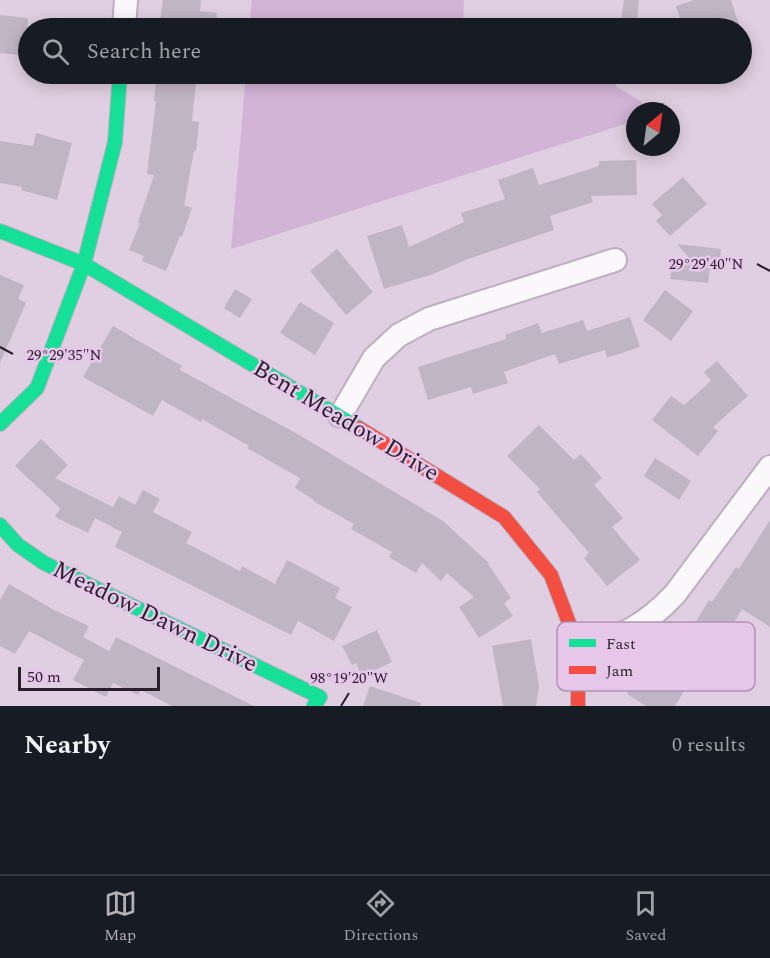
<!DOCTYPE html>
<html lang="en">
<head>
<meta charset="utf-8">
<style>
	body { margin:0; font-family:Spectral,serif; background:#242831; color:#f1f3f6 }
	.compass { position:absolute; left:626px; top:102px; width:54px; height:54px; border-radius:50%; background:#171b24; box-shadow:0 3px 15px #0003; rotate:29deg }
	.scale { position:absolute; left:18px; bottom:15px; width:142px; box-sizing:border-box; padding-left:6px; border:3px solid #2b1f2c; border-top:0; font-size:16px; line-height:21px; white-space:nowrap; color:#2b1f2c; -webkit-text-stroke:4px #e6c7ea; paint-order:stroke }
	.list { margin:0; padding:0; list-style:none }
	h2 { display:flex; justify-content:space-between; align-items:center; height:78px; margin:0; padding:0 24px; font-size:26px }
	h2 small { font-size:20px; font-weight:400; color:#9ea1a6 }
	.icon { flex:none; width:33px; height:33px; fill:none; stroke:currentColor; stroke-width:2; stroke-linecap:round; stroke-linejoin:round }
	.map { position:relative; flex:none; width:770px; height:706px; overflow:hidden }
	.search { position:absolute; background:#171b24; box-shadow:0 3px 15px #0003; left:18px; right:18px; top:18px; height:66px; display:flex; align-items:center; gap:15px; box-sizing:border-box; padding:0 21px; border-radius:33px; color:#9ea1a6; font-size:22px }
	.sheet { height:168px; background:#171b24 }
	nav { display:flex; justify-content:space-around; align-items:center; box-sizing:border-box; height:84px; border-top:2px solid #363941; background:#171b24; font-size:16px; color:#9ea1a6 }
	nav a { display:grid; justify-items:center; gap:3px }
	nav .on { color:#b4b0b8 }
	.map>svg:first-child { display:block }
</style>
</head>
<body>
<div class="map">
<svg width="770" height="706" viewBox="0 0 770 706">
	<rect width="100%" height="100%" fill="#e0cfe2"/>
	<path fill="#d2b4d6" d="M252 0H464L463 28H249Z
		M246 74H615L616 86 656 111H635V121L231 249Z"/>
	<path fill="#c0b5c5" d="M163 0H201L200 11 217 13 215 28H175V23L160 22Z
		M624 0H639L637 21 621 20Z
		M694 0H731L740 28H683L676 6Z
		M0 15 28 18V56L0 53Z
		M157 74H197L192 121 199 122 196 151H194L184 205 192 208 182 237 180 236 166 271 142 261 144 256 129 250 140 223 138 222 154 175 147 174 156 101H154Z
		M36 133 72 143 57 200 21 190 22 187 0 183V141L33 146Z
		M636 160 637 195 591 196 593 202 550 216 554 230 468 259 433 274 384 289 367 236 402 225 409 247 464 222 461 213 505 199 498 180 533 168 539 185 599 166V161Z
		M683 177 707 204 670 236 656 221 662 215 652 204Z
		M677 244 721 249 719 268 710 267 708 283 670 279 672 263 695 265Z
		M337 249 373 292 346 315 310 271Z
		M0 275 24 285 18 299 26 303 0 363Z
		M235 289 252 299 240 318 224 308Z
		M665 290 693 311 671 341 643 320Z
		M300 302 334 323 315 355 280 333Z
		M630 317 640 347 607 358 605 350 559 364 555 354 504 372 508 383 473 394 471 387 428 400 418 367 506 339 505 335 538 323 542 333 583 320 587 331Z
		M113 326 182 366 180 370 301 436 443 521 489 563 488 564 511 598 504 603 513 616 479 638 459 607 474 597 447 573 441 581 422 563 416 573 389 557 392 552 351 529 354 524 313 501 314 500 295 488 300 478 247 448 249 446 202 419 201 422 162 400 153 416 83 377Z
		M717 361 748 396 713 427 718 431 698 456 652 420 671 396 684 405 711 381 704 372Z
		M539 425 574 460 581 454 602 478 594 485 623 518 612 527 640 560 607 586 584 558 589 553 537 492 540 489 507 456Z
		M41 439 68 465 55 478 113 507 119 496 135 505 143 490 160 499 153 512 192 532 186 543 240 571 242 566 275 584 287 560 340 588 335 598 352 607 334 641 298 621 291 635 115 547 122 532 95 518 88 533 55 517 60 508 15 466Z
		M655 458 691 481 679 500 644 476Z
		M770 520V627L742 609 718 649 716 647 690 684 689 683 675 706H646L627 694 647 662 658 669 683 633 687 636 709 600 712 602 736 567 739 569Z
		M9 584 54 610 89 626 83 637 109 651 116 637 254 706H172L141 690 138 695 113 683 106 697 73 680 84 660 29 631 15 654 0 646V600Z
		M377 630 392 662 362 676 356 663 352 665 342 646Z
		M531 639 539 686 536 706H503L492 646Z
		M370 686 421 703 420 706H363Z"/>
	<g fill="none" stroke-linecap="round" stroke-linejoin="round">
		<defs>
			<path id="street" d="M124 28 126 0
				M340 416 374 358 399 335 429 319 615 260
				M578 647C621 638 645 626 675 594L770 467"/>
			<path id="fast" d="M0 231 84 264 359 428
				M0 424 37 388 84 264 115 142 120 74
				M0 525 18 545 44 563 320 697 314 706"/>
			<path id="jam" d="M359 428 504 517 551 575 578 647V706"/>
		</defs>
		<use href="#street" stroke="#bdafbf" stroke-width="26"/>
		<use href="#fast" stroke="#bdafbf" stroke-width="16"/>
		<use href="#jam" stroke="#bdafbf" stroke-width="16"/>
		<use href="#street" stroke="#faf8fb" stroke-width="22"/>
		<use href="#fast" stroke="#16e098" stroke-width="14"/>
		<use href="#jam" stroke="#f24e42" stroke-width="14"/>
	</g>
	<path fill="none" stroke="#2b1f2c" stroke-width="2" d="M757 264 770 271M0 347 13 354M341 706 349 693"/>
	<g text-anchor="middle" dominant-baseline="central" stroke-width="5" stroke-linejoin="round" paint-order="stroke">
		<g font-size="24" fill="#2b1f2c" stroke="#e6c7ea">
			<text transform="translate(346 421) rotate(31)">Bent Meadow Drive</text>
			<text transform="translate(155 617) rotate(26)">Meadow Dawn Drive</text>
		</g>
	</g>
	<rect x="557" y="622" width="198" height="69" rx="9" fill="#e6c7ea" stroke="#ae95b1" stroke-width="1.5"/>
	<rect x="569" y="639" width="27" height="8" fill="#16e098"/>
	<rect x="569" y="666" width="27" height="8" fill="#f24e42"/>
	<g font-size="16" fill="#2b1f2c">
		<text x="606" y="649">Fast</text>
		<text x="606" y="676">Jam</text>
	</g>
	<g font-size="15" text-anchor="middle" fill="#2b1f2c" stroke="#e6c7ea" stroke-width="5" stroke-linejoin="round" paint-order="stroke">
		<text x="706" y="269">29°29'40"N</text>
		<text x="64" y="360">29°29'35"N</text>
		<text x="349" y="683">98°19'20"W</text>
	</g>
</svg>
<svg class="compass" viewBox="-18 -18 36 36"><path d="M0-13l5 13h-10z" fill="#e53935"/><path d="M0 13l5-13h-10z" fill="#9ea1a6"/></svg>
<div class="scale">50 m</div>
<div class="search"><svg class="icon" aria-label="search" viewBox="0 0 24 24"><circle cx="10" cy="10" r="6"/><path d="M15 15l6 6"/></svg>Search here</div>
</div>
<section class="sheet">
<h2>Nearby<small>0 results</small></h2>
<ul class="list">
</ul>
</section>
<nav>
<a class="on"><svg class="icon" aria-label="map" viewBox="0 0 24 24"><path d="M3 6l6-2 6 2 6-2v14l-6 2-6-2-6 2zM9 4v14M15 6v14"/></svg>Map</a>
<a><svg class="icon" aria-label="directions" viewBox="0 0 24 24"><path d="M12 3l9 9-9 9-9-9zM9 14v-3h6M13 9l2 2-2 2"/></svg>Directions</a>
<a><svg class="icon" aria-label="saved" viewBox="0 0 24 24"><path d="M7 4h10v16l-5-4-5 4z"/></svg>Saved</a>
</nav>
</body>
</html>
